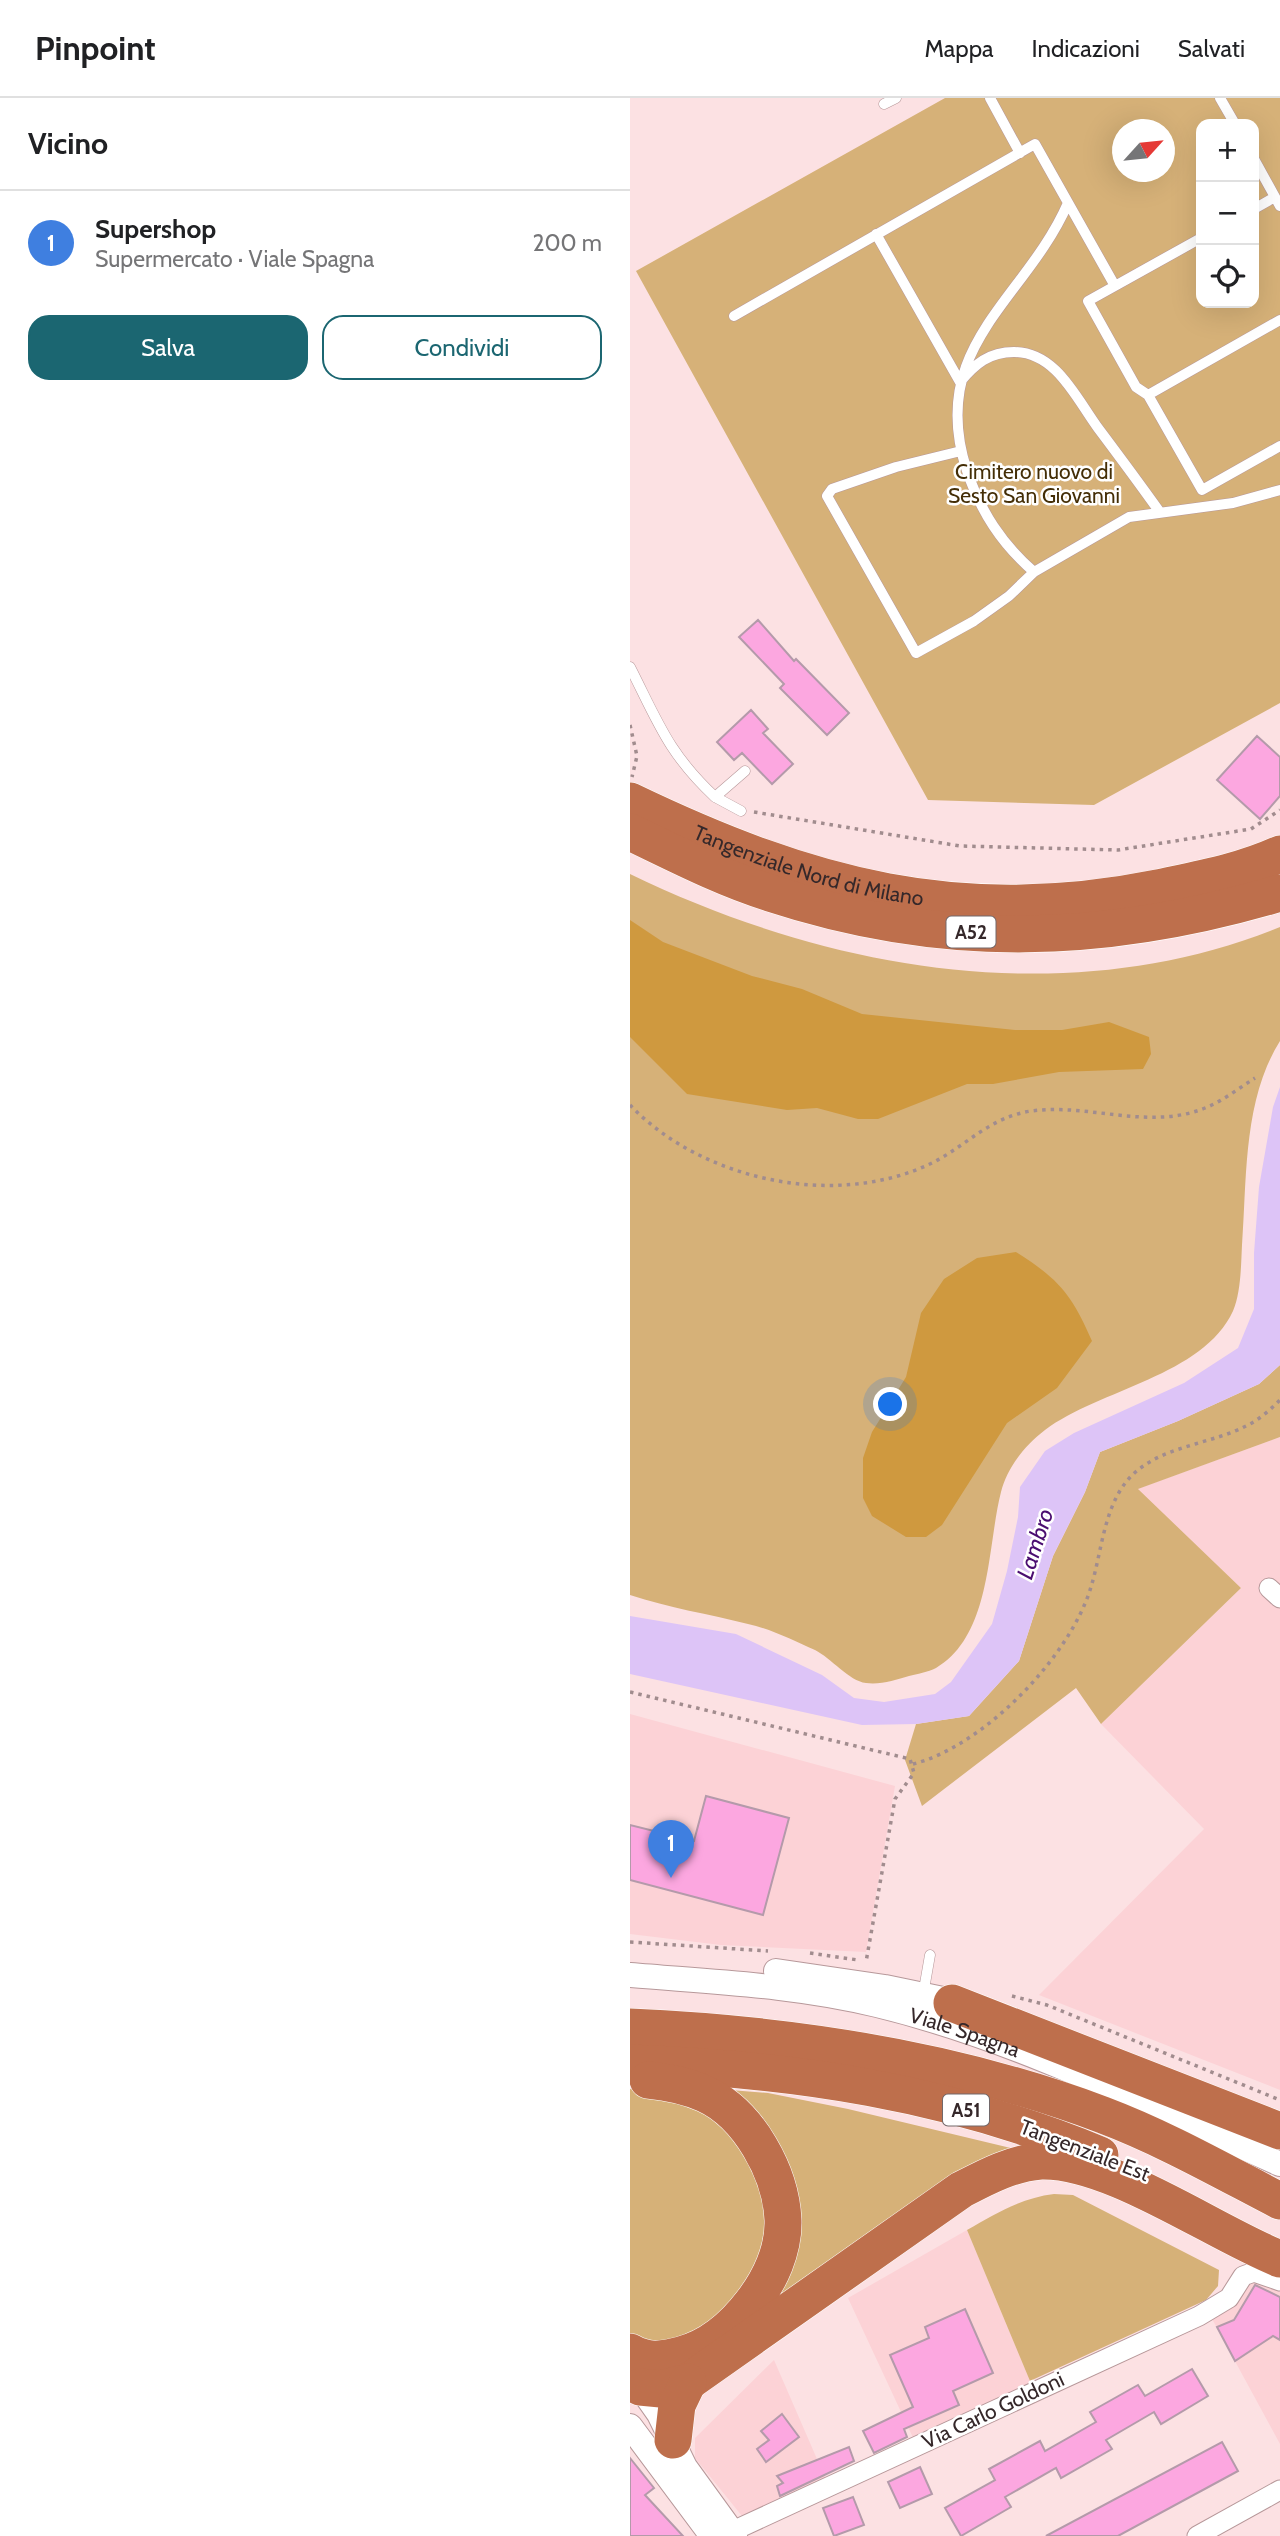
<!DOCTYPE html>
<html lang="it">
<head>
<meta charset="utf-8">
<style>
	body { margin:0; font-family:Cabin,sans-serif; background:#f6f6f6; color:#202124 }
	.controls { position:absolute; right:21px; top:21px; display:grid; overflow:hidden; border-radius:14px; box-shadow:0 7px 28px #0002 }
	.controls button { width:63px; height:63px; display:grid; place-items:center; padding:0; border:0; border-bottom:2px solid #e0e0e0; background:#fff; color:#202124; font:35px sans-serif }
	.compass { position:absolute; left:482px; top:21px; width:63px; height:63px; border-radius:50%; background:#fff; box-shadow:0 7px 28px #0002; rotate:63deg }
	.you { position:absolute; left:261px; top:1307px; width:24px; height:24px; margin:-18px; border:5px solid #fff; border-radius:50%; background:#1a73e8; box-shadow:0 0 0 10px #1a73e833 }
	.badge { display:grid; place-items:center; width:46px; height:46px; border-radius:50%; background:#1b6671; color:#fff; font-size:23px; font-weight:700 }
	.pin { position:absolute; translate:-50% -58px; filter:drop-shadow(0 2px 4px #0008) }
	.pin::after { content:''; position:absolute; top:37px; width:24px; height:21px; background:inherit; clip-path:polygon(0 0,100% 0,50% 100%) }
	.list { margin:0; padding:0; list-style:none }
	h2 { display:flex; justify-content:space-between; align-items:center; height:91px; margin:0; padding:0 28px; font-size:30px }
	h2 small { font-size:23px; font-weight:400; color:#757577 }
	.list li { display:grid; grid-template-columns:46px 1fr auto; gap:21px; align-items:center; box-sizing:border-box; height:105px; padding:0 28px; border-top:2px solid #e0e0e0 }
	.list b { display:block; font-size:26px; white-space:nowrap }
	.list p { margin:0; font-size:23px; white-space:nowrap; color:#757577 }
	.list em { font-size:23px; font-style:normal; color:#757577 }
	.actions { display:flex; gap:14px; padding:21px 28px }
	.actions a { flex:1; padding:16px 0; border:2px solid #1b6671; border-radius:21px; text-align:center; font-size:24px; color:#1b6671 }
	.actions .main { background:#1b6671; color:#fff }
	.icon { flex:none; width:38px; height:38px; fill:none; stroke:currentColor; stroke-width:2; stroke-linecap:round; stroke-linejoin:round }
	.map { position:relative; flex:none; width:650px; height:2438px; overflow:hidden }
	header { display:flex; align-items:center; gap:42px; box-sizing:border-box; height:98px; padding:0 35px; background:#fff; border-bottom:2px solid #e0e0e0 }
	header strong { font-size:33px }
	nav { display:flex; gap:38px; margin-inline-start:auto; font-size:24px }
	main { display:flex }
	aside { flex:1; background:#fff }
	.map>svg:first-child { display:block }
</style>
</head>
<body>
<header>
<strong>Pinpoint</strong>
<nav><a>Mappa</a><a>Indicazioni</a><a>Salvati</a></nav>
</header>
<main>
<aside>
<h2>Vicino<small></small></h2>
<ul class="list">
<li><span class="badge" style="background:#3f7fe0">1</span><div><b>Supershop</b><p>Supermercato · Viale Spagna</p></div><em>200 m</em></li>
</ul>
<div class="actions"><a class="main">Salva</a><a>Condividi</a></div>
</aside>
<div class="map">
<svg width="650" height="2438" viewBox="0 0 650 2438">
	<rect width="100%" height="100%" fill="#fce1e3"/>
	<path fill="#fcd2d6" d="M650 1339V1992L409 1897 574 1731 471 1626 611 1490 507 1391Z
		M0 1616 265 1688 236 1854 91 1847 0 1836Z
		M337 2132 403 2290 285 2344 218 2200Z
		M619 2183 650 2188V2346L581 2219Z
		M144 2262 197 2384 112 2418 65 2360V2340Z"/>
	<path fill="#d6b178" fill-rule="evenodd" d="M315 0H650V605L464 707 298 702 6 173ZM571 26H624V205H571ZM492 32H534V74H492Z
		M0 776C200 873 438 915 650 829V943C613 1002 617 1080 612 1147 611 1167 611 1194 603 1213 573 1278 470 1291 415 1332 395 1347 377 1370 371 1394 357 1448 362 1537 306 1570 298 1574 287 1576 279 1578 266 1582 250 1587 236 1585 219 1583 201 1560 185 1552 164 1543 141 1531 118 1526 79 1516 39 1510 0 1497Z
		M650 1267V1339L508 1391 611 1490 471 1626 446 1590 292 1708 275 1662 286 1626 339 1618 389 1563 423 1458 455 1394 470 1354 548 1323 629 1286Z
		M0 1991 47 1997 82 2009 139 2087 134 2172 59 2248 0 2240Z
		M100 1992 138 1995 218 2011 389 2052 134 2211 162 2132Z
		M424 2096 443 2097 589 2172 588 2188 576 2202 400 2283 337 2132C365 2116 391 2100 424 2096Z"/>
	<path fill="#cf993f" d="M0 822 33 844 122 878 172 891 232 916 385 932H432L479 924 519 939 521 956 513 971 429 974 363 986H337L248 1021H228L187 1010 157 1012 57 996 0 939Z
		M386 1154C429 1181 442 1197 462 1243L427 1290 377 1325 312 1427 296 1439H276L242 1418 233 1400V1360L242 1334 276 1279 291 1215 314 1181 347 1160Z"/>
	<path fill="#ddc4f7" d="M650 989V1267L629 1286 548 1323 470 1354 455 1394 423 1458 389 1563 339 1618 286 1626 232 1627 0 1576V1518L106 1536 192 1577 224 1600 254 1604 305 1596 321 1584 362 1526 377 1473 388 1419 390 1389 415 1353 444 1335 554 1285 608 1250 624 1211V1155L629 1089 643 1009Z"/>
	<path fill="#fca7e0" stroke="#b49aaa" stroke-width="2" d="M128 522 164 563 166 561 219 615 197 637 150 590 154 586 109 539Z
		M121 612 138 631 133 635 163 666 142 686 112 655 104 662 87 644Z
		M627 638 650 659V698L630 721 587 682Z
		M76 1698 159 1720 133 1817 0 1782V1727L64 1743Z
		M625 2187 650 2199V2242L643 2238 605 2263 587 2229 604 2222Z
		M335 2211 363 2275 323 2293 329 2307 274 2331 277 2339 244 2355 233 2333 283 2309 260 2257 299 2240 295 2229Z
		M562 2271 578 2298 531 2326 524 2314 476 2342 482 2351 431 2380 426 2370 375 2399 381 2409 331 2438 315 2410 365 2382 359 2371 410 2343 415 2353 466 2324 460 2314 508 2287 515 2298Z
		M152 2316 169 2339 136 2364 127 2351 139 2342 131 2333Z
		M592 2344 608 2373 488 2438H416Z
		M219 2349 224 2363 150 2398 147 2388 153 2385 147 2378Z
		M0 2360 24 2390 15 2397 53 2438H0Z
		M290 2369 302 2396 270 2410 258 2384Z
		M223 2399 234 2427 204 2438 193 2410Z"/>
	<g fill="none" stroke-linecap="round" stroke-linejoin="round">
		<defs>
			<path id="service" d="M360 0 390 55
				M590 0 605 26
				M254 6 266 0
				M624 61 650 108
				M624 111 645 99
				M246 136 330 284C345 266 359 254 384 254 426 254 446 300 468 330 489 358 509 385 529 413
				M571 140 458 203 506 289 518 297 572 392 650 348
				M104 218 405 46 485 188
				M518 297 650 222
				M331 353 266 369 202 391 197 398 286 555 344 523 379 498 404 474 499 419 603 405 650 392
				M404 474C371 445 351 414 337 373 296 248 396 202 438 105
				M0 569C28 624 38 655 85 699L115 673
				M85 699 111 713
				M293 1897 300 1857"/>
			<path id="minor" d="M639 1490 650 1500
				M92 2438 569 2218 599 2200 613 2178 624 2174 650 2183
				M567 2438 650 2392"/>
			<g id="tertiary">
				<path d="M146 1873 255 1889 337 1906"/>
				<path id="s1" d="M0 1877C82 1884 166 1887 247 1907 387 1941 519 2008 650 2066"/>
				<path d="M6 2283 29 2316 55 2369 105 2438"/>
				<path d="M0 2328 82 2438"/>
			</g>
			<g id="motorway">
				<path id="s2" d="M0 703C179 789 330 830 528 790 570 781 610 774 650 756"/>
				<path d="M0 734C46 756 92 780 140 795 314 852 476 847 650 795"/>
				<path d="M322 1905 650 2033"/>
				<path d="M0 1929C161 1936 322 1960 473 2017 534 2040 592 2073 650 2103"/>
				<path d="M0 1965C164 1971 318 1994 470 2057"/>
				<path d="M0 2254C17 2264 32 2262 51 2257 81 2249 103 2230 122 2205 140 2182 154 2152 153 2122 151 2075 119 2016 75 1996 58 1988 38 1984 18 1982"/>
				<path d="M10 2289 31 2291 58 2284 331 2092C356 2079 382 2065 411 2063 481 2061 584 2135 650 2161"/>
				<path d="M43 2342 47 2307 58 2284"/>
			</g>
		</defs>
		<use href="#service" stroke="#b7989a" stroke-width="11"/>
		<use href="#minor" stroke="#b7989a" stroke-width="21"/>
		<use href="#tertiary" stroke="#b7989a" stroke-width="26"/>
		<use href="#motorway" stroke="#fff" stroke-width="38"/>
		<path stroke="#a18c8e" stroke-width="3.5" stroke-dasharray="3.5 5" stroke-linecap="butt" d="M0 627 7 658 2 679
			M124 714 330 748 488 752 621 731 650 712
			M0 1007C72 1083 208 1112 304 1064 338 1046 361 1019 401 1013 460 1005 518 1033 575 1010 593 1003 609 990 625 980
			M0 1594 280 1661 284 1675 265 1701 236 1864
			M283 1666C354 1648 440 1559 461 1489 473 1450 474 1399 508 1372 537 1348 583 1345 616 1328 629 1322 640 1312 650 1302
			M0 1844 138 1853
			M180 1855 228 1862
			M382 1898 417 1907 650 2002"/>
		<use href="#service" stroke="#fff" stroke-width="10"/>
		<use href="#minor" stroke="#fff" stroke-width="19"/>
		<use href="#tertiary" stroke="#fff" stroke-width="24"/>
		<use href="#motorway" stroke="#be6f4c" stroke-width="37"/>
	</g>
	<g text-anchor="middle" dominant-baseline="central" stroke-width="5" stroke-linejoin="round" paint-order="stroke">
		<g fill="#fff" stroke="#72686a" stroke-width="2">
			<rect x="316.5" y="818.5" width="49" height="31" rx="5"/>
			<rect x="313" y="1996.5" width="46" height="31" rx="5"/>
		</g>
		<g font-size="19" font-weight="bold" fill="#35282a">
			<text x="341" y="834">A52</text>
			<text x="336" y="2012">A51</text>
		</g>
		<g font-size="21" fill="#442e06" stroke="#fff">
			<text x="404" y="373">Cimitero nuovo di<tspan x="404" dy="24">Sesto San Giovanni</tspan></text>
		</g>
		<g font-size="21" fill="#35282a" stroke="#fff">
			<text stroke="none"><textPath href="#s2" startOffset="191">Tangenziale Nord di Milano</textPath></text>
			<text stroke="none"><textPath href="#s1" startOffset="341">Viale Spagna</textPath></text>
			<text transform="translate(455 2052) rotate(21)">Tangenziale Est</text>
			<text transform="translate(363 2312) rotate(-25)">Via Carlo Goldoni</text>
		</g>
		<g font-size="23" font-style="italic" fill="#4a0d70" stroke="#fff">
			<text transform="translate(405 1446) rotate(-72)">Lambro</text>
		</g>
	</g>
</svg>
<div class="controls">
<button>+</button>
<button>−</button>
<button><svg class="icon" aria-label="locate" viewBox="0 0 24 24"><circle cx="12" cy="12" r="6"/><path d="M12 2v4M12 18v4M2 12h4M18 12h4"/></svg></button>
</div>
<svg class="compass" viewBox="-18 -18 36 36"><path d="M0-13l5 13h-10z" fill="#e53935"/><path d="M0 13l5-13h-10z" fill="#757577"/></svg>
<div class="you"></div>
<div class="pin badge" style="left:41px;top:1780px;background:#3f7fe0">1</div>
</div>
</main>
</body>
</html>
